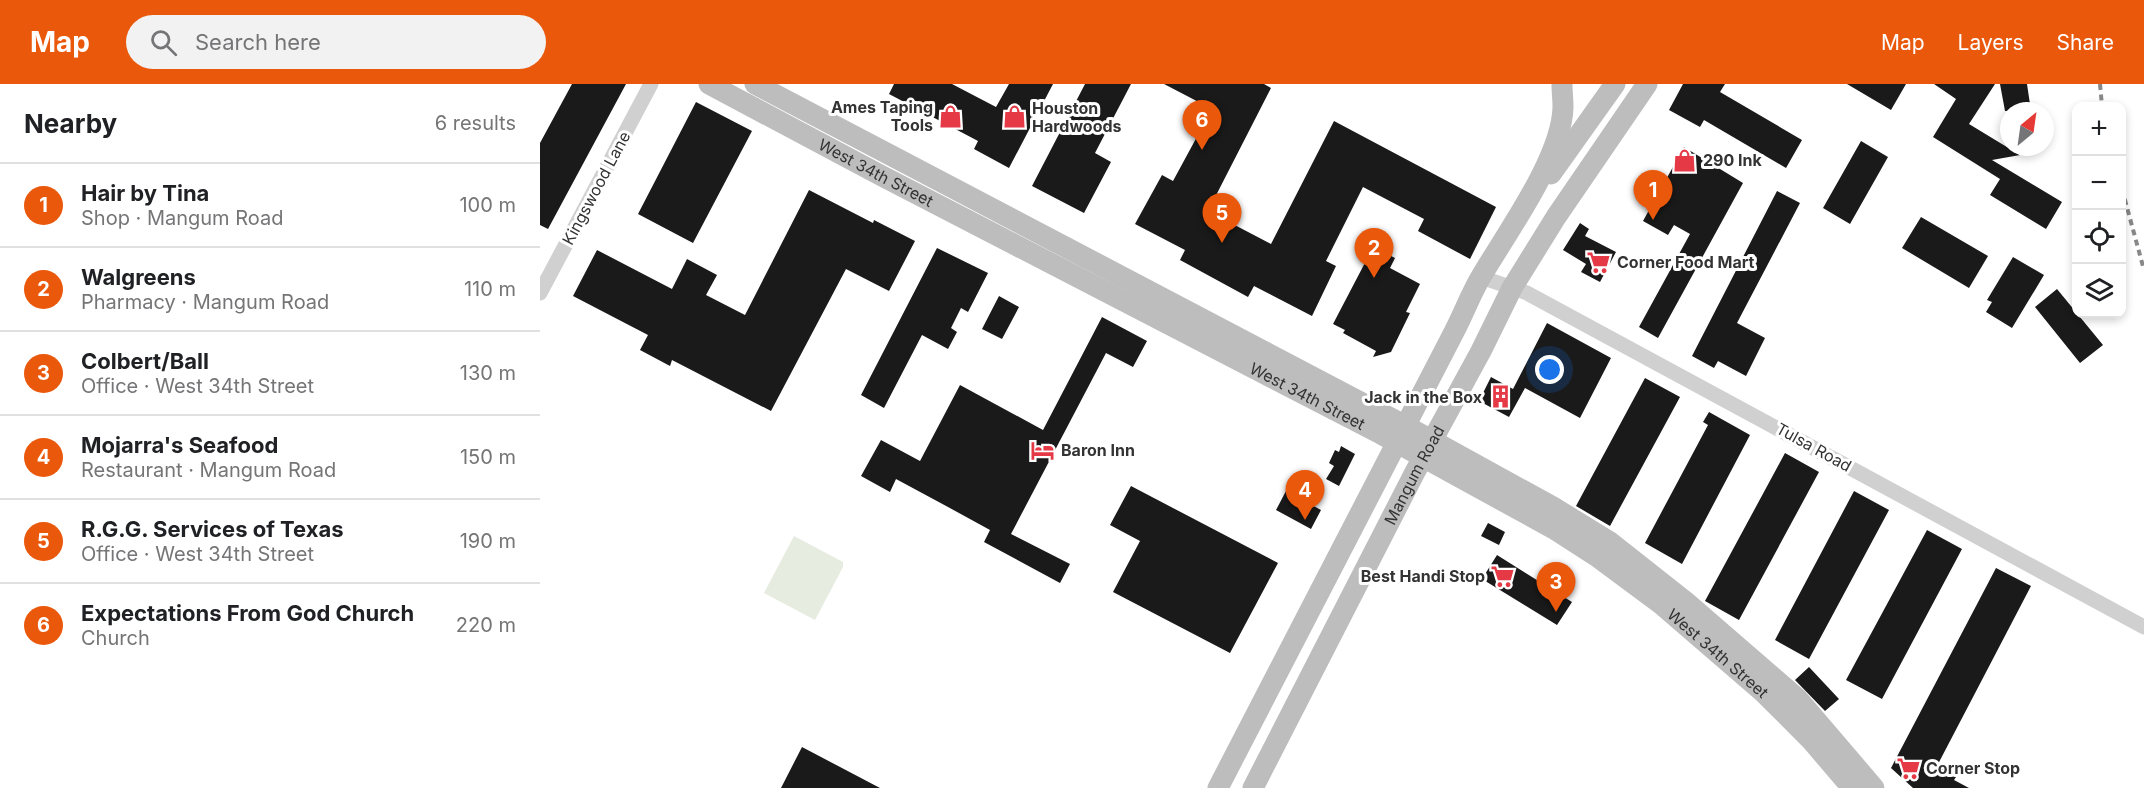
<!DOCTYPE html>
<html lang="en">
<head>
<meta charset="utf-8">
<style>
	body { margin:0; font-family:Inter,sans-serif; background:#f2f2f2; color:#202124 }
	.controls { position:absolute; right:18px; top:18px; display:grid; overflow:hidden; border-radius:12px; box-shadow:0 3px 9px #0003 }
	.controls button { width:54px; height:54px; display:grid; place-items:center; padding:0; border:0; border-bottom:2px solid #e0e0e0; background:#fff; color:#202124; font:30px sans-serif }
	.compass { position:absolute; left:1460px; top:18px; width:54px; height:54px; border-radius:50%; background:#fff; box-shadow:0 3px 9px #0003; rotate:29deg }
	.you { position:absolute; left:1010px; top:286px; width:21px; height:21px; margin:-15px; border:4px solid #fff; border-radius:50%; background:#1a73e8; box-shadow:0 0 0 9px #1a73e833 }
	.badge { display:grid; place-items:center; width:39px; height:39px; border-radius:50%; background:#ea580c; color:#fff; font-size:20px; font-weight:700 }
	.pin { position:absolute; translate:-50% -50px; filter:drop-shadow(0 2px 3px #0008) }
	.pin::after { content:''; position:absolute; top:32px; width:21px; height:18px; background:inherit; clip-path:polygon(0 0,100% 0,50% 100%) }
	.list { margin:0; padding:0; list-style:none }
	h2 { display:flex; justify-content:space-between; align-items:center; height:78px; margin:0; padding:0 24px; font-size:26px }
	h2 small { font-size:20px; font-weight:400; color:#757577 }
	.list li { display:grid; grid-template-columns:39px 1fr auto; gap:18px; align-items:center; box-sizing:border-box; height:84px; padding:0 24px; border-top:2px solid #e0e0e0 }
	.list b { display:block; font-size:22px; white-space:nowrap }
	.list p { margin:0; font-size:20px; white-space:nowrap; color:#757577 }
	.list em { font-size:20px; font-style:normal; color:#757577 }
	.icon { flex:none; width:33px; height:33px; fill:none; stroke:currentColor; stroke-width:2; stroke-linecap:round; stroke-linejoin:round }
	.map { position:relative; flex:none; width:1604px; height:704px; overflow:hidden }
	header { display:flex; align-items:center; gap:36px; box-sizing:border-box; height:84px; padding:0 30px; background:#ea580c; color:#fff }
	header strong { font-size:28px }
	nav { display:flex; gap:33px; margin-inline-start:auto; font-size:21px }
	.search { width:420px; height:54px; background:#f2f2f2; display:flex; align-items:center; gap:15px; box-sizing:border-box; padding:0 21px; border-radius:33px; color:#757577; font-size:22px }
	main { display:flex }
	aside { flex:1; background:#fff }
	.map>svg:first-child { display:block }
</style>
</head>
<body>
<header>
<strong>Map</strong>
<div class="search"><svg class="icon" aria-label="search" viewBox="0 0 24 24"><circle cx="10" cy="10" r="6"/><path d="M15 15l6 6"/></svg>Search here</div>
<nav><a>Map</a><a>Layers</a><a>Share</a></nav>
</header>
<main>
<aside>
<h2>Nearby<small>6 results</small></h2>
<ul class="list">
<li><span class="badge">1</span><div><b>Hair by Tina</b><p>Shop · Mangum Road</p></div><em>100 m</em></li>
<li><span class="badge">2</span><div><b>Walgreens</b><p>Pharmacy · Mangum Road</p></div><em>110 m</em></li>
<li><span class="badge">3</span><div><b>Colbert/Ball</b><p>Office · West 34th Street</p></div><em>130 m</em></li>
<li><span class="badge">4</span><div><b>Mojarra's Seafood</b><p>Restaurant · Mangum Road</p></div><em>150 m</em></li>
<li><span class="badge">5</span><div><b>R.G.G. Services of Texas</b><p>Office · West 34th Street</p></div><em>190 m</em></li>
<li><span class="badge">6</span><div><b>Expectations From God Church</b><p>Church</p></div><em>220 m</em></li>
</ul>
</aside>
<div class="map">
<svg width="1604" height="704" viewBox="0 0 1604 704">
	<rect width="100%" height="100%" fill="#fff"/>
	<path fill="#e6ecdf" d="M254 452 303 478V483L275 536 224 509Z"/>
	<path fill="#1a1a1a" d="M32 0H86L8 145 0 141V59Z
		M354 0H412L456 23 469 0H513L469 84 434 65 438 57 349 10Z
		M545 0H591L555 69 571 78 544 129 492 102Z
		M624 0H724L731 4 668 127 731 160 794 37 956 123 930 175 878 147 884 135 823 103 786 177 796 182 772 232 714 202 708 213 640 176 645 166 595 140 622 91 633 97 672 25Z
		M1143 0H1185L1180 8 1262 56 1246 84 1164 36 1160 43 1129 26Z
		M1307 0H1366L1351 26Z
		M1394 0H1455L1429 40 1480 71 1452 76 1522 118 1506 145 1450 111 1460 95 1393 53 1416 15Z
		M1460 0H1487L1491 27H1465Z
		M156 18 212 47 153 159 98 130Z
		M1321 57 1348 73 1310 140 1283 124Z
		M1144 63 1203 99 1118 254 1099 243 1150 150 1134 141 1128 151 1103 137Z
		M269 106 333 139 334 136 375 157 349 207 306 185 231 327 132 276 130 282 100 266 108 251 33 212 57 166 132 205 147 175 177 191 166 211 205 231Z
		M1237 107 1260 119 1197 239 1225 254 1206 292 1178 277 1174 284 1152 272Z
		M1381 133 1448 172 1429 204 1362 164Z
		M1040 139 1049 145 1045 152 1076 168 1060 198 1041 188 1046 180 1023 166Z
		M397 164 448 189 428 228 421 224 411 244 417 248 408 265 382 251 344 324 321 311Z
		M841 167 855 174 850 184 880 200 866 228 870 229 851 268 833 273 836 267 803 249 805 246 793 240 828 173 836 177Z
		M1473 173 1504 191 1472 244 1446 228 1452 218 1447 216Z
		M1517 205 1563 261 1540 279 1495 223Z
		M459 212 479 223 462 255 442 245Z
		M562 233 607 257 593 283 566 269 471 450 530 480 520 499 444 458 450 446 408 423 356 395 350 408 321 392 341 356 380 377 420 301 503 346Z
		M1007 239 1071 274 1040 334 985 304 969 333 939 317 951 293 973 305Z
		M1105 294 1140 313 1070 442 1036 422Z
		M1169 328 1210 351 1142 480 1105 459 1168 341 1163 338Z
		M801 362 815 370 799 402 786 395 794 382 789 379 795 366 799 368Z
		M1245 369 1279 388 1199 536 1165 517Z
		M591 402 738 479 690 569 573 508 600 457 570 441Z
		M746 407 781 426 771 445 736 426Z
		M1314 407 1349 426 1269 575 1235 556Z
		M948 439 965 448 959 461 941 452Z
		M1387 446 1422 465 1342 615 1306 596Z
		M957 471 1032 518 1017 541 942 495Z
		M1456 484 1491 502 1397 682 1416 693 1414 696 1429 704H1373L1351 684Z
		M1269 583 1299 615 1285 627 1255 596Z
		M262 663 340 704H241Z"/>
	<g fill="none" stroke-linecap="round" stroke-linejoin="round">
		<path stroke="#d0d0d0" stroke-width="15" d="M941 193 987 209 1604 543
			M0 209 111 0"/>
		<g stroke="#bdbdbd" stroke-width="21">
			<path id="s1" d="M169 0 342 92 841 350 1014 445 1059 474 1121 520 1223 608 1271 656 1312 704"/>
			<path d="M215 0 866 342 1013 423 1070 458 1146 518 1258 615 1334 704"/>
			<path d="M1011 90 1075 0"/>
			<path d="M678 704 914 248C924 229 931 209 942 191 968 147 1022 73 1023 23 1023 15 1022 8 1022 0"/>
			<path id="s2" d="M713 704 875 388 941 267 972 204 1016 133 1107 0"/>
		</g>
		<path stroke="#888" stroke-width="4" stroke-dasharray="6 4.5" stroke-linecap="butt" d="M1560 0 1562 22
			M1582 105 1604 186"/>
	</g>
	<defs>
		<symbol id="shop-bare" viewBox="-9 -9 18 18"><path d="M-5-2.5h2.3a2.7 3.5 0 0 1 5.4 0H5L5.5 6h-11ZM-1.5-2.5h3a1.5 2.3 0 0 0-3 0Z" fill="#e63946" stroke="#fff" stroke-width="2.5" paint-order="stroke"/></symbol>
		<symbol id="supermarket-bare" viewBox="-9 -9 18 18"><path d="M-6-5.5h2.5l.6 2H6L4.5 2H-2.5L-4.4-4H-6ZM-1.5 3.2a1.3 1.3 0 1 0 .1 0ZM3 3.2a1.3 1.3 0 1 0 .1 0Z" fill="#e63946" stroke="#fff" stroke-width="2.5" paint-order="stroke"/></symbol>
		<symbol id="building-bare" viewBox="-9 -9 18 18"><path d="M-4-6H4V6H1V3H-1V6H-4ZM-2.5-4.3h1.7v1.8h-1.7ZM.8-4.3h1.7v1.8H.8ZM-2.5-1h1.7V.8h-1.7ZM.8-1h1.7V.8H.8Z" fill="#e63946" stroke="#fff" stroke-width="2.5" paint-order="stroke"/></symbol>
		<symbol id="hotel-bare" viewBox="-9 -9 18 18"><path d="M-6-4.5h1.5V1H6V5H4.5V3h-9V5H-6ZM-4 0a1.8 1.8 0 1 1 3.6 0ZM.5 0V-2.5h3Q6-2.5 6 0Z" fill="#e63946" stroke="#fff" stroke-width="2.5" paint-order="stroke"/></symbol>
	</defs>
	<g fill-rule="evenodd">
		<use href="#shop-bare" x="394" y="16" width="33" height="33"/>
		<use href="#shop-bare" x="458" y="16" width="33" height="33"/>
		<use href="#shop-bare" x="1128" y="60" width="33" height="33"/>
		<use href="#supermarket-bare" x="1042" y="162" width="33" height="33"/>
		<use href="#building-bare" x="944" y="296" width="33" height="33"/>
		<use href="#hotel-bare" x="486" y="350" width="33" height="33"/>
		<use href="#supermarket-bare" x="946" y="476" width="33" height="33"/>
		<use href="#supermarket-bare" x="1352" y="668" width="33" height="33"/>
	</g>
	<g text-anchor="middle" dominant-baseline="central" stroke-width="6" stroke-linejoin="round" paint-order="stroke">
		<g font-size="16" font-weight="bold" fill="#333" stroke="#fff" text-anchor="start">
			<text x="393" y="23" text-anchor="end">Ames Taping<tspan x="393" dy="18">Tools</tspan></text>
			<text x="492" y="24">Houston<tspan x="492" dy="18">Hardwoods</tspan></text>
			<text x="1163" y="76">290 Ink</text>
			<text x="1077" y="178">Corner Food Mart</text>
			<text x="942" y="313" text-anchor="end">Jack in the Box</text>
			<text x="521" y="366">Baron Inn</text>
			<text x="945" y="492" text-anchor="end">Best Handi Stop</text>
			<text x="1386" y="684">Corner Stop</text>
		</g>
		<g font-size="16" fill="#333" stroke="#fff">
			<text stroke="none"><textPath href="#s1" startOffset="189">West 34th Street</textPath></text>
			<text transform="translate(56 104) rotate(-62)">Kingswood Lane</text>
			<text stroke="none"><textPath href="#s1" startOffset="675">West 34th Street</textPath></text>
			<text transform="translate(1274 363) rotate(29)">Tulsa Road</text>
			<text stroke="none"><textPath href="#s2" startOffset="352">Mangum Road</textPath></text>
			<text stroke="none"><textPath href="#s1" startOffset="1161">West 34th Street</textPath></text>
		</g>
	</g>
</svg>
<div class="controls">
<button>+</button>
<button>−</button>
<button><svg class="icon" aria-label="locate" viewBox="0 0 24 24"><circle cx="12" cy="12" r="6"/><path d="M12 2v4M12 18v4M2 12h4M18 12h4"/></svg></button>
<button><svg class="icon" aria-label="layers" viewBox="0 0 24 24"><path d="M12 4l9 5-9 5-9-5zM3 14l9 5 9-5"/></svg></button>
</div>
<svg class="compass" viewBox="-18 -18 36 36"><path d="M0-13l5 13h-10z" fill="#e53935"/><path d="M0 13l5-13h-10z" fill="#757577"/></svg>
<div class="you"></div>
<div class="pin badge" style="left:1113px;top:136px">1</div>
<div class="pin badge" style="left:834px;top:194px">2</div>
<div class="pin badge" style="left:1016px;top:528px">3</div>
<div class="pin badge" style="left:765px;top:436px">4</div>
<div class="pin badge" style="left:682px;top:159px">5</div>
<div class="pin badge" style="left:662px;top:66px">6</div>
</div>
</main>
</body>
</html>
